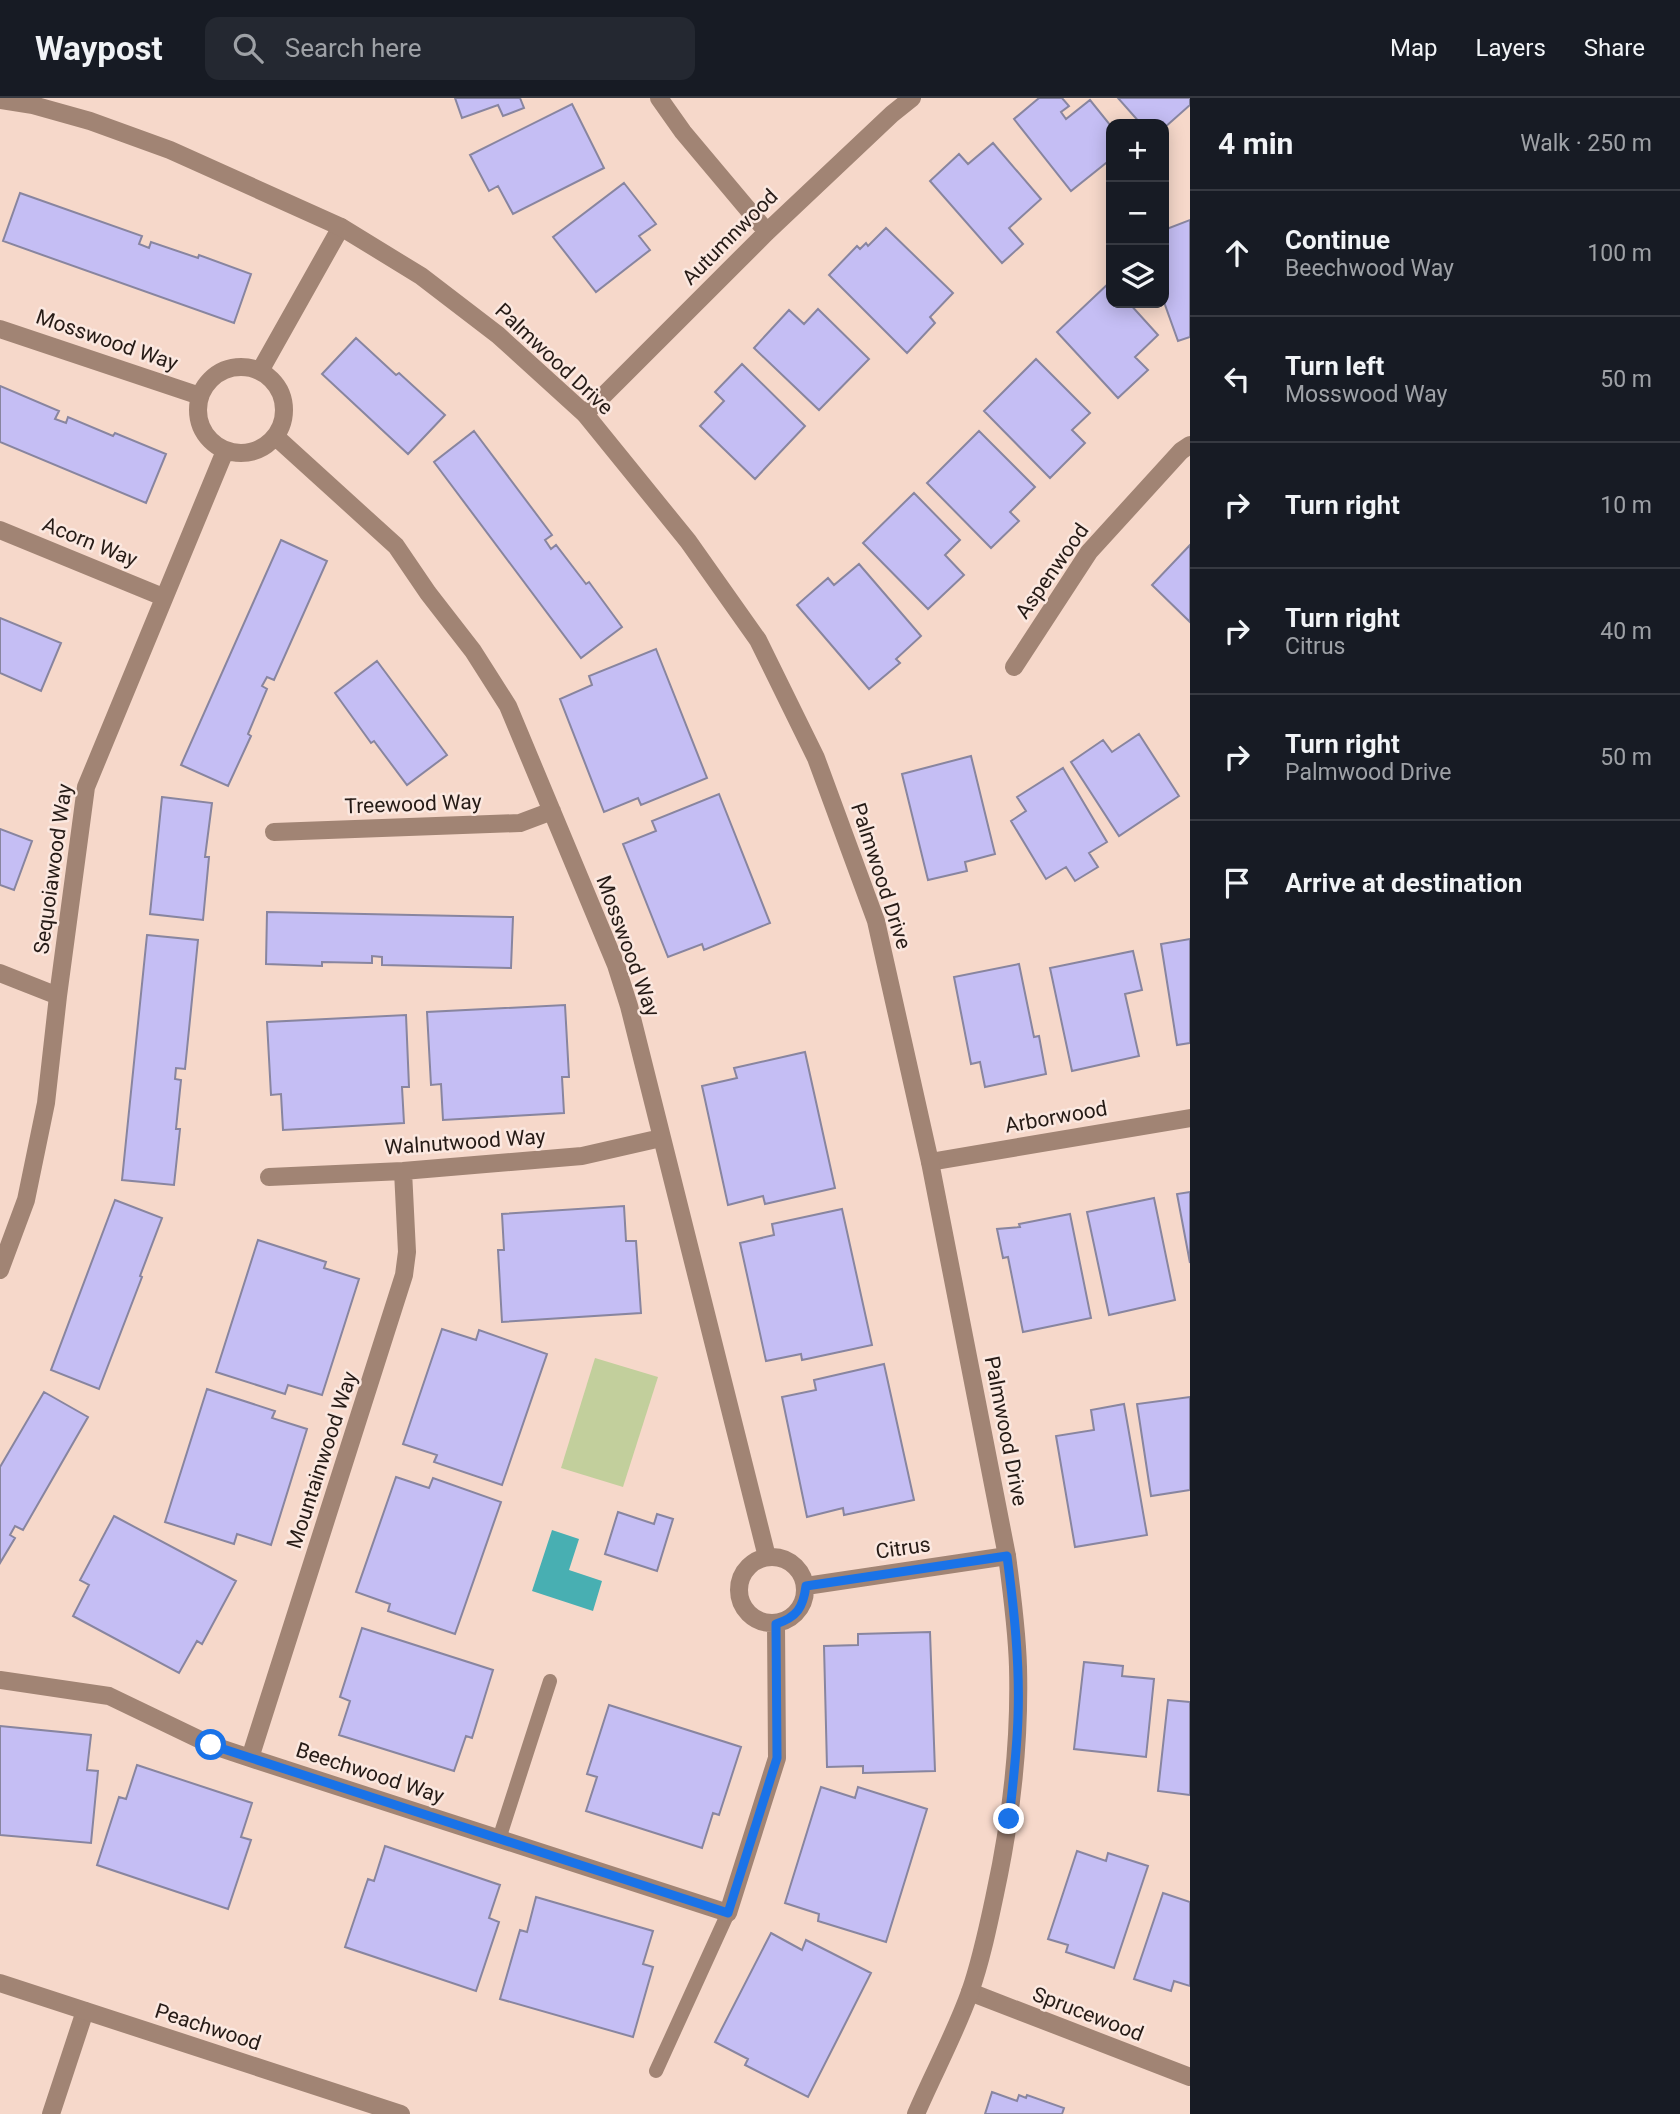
<!DOCTYPE html>
<html lang="en">
<head>
<meta charset="utf-8">
<style>
	body { margin:0; font-family:Roboto,sans-serif; background:#242831; color:#f1f3f6 }
	.controls { position:absolute; right:21px; top:21px; display:grid; overflow:hidden; border-radius:14px; box-shadow:0 4px 18px #0003 }
	.controls button { width:63px; height:63px; display:grid; place-items:center; padding:0; border:0; border-bottom:2px solid #363941; background:#171b24; color:#f1f3f6; font:35px sans-serif }
	.stop { position:absolute; width:21px; height:21px; margin:-16px; border:5px solid #1a73e8; border-radius:50%; background:#fff }
	.stop.end { background:#1a73e8; border-color:#fff; box-shadow:0 2px 7px #0008 }
	.list { margin:0; padding:0; list-style:none }
	h2 { display:flex; justify-content:space-between; align-items:center; height:91px; margin:0; padding:0 28px; font-size:30px }
	h2 small { font-size:23px; font-weight:400; color:#9ea1a6 }
	.list li { display:grid; grid-template-columns:46px 1fr auto; gap:21px; align-items:center; box-sizing:border-box; height:126px; padding:0 28px; border-top:2px solid #363941 }
	.list b { display:block; font-size:26px; white-space:nowrap }
	.list p { margin:0; font-size:23px; white-space:nowrap; color:#9ea1a6 }
	.list em { font-size:23px; font-style:normal; color:#9ea1a6 }
	.icon { flex:none; width:38px; height:38px; fill:none; stroke:currentColor; stroke-width:2; stroke-linecap:round; stroke-linejoin:round }
	.map { position:relative; flex:none; width:1190px; height:2016px; overflow:hidden }
	header { display:flex; align-items:center; gap:42px; box-sizing:border-box; height:98px; padding:0 35px; background:#171b24; border-bottom:2px solid #363941 }
	header strong { font-size:33px }
	nav { display:flex; gap:38px; margin-inline-start:auto; font-size:24px }
	.search { width:490px; height:63px; background:#242831; display:flex; align-items:center; gap:18px; box-sizing:border-box; padding:0 24px; border-radius:14px; color:#9ea1a6; font-size:26px }
	main { display:flex }
	aside { flex:1; background:#171b24 }
	.map>svg:first-child { display:block }
</style>
</head>
<body>
<header>
<strong>Waypost</strong>
<div class="search"><svg class="icon" aria-label="search" viewBox="0 0 24 24"><circle cx="10" cy="10" r="6"/><path d="M15 15l6 6"/></svg>Search here</div>
<nav><a>Map</a><a>Layers</a><a>Share</a></nav>
</header>
<main>
<div class="map">
<svg width="1190" height="2016" viewBox="0 0 1190 2016">
	<rect width="100%" height="100%" fill="#f6d8ca"/>
	<path fill="#c2cf9c" d="M595 1260 658 1279 623 1389 561 1370Z"/>
	<path fill="#48afb2" d="M552 1432 579 1441 569 1472 602 1483 593 1513 532 1493Z"/>
	<path fill="#c5bef4" stroke="#88859f" stroke-width="2" d="M455 0H520L524 10 503 18 498 7 462 20Z
		M1039 0H1062L1069 8 1061 14 1066 21 1090 2 1111 28V61L1071 93 1014 21Z
		M1118 0H1190V7L1164 30V26H1141Z
		M572 6 604 70 513 116 498 88 489 93 470 57Z
		M993 45 1041 101 1009 130 1023 146 1002 165 930 83 959 56 968 66Z
		M624 85 656 126 639 138 650 152 596 194 553 139Z
		M20 95 142 138 139 146 149 150 151 144 198 160 199 157 251 176 234 225 3 143Z
		M1190 122V239L1178 243 1164 204V132Z
		M886 130 953 195 930 219 935 225 907 255 829 177 857 148 860 151 866 145 868 148Z
		M1110 184 1111 205H1129L1158 237 1135 259 1148 272 1118 300 1057 234Z
		M818 211 869 261 819 312 754 250 789 212 804 226Z
		M356 240 396 277 399 275 445 317 408 356 322 276Z
		M1036 261 1090 315 1072 332 1085 345 1050 380 984 313Z
		M742 266 805 328 755 381 700 328 724 303 715 294Z
		M0 288 59 313 55 321 66 325 68 319 113 338 115 335 166 356 146 405 0 344Z
		M474 333 552 437 545 442 551 451 556 447 586 486 589 484 622 529 581 560 434 364Z
		M979 333 1035 389 1010 414 1019 423 991 450 927 385Z
		M914 395 960 442 945 457 964 477 928 511 863 445Z
		M281 442 327 463 274 582 267 579 262 588 267 591 248 636 251 638 228 688 181 667Z
		M1190 447V524L1152 487Z
		M859 466 921 538 896 561 900 565 869 591 797 507 828 480 834 487Z
		M0 520 61 545 41 593 0 575Z
		M656 551 707 680 641 707 638 700 604 714 560 601 592 587 589 578Z
		M377 563 447 657 407 687 374 643 371 645 335 595Z
		M1139 636 1179 698 1119 738 1071 664 1103 642 1112 654Z
		M971 658 995 756 965 764 967 773 928 782 902 676Z
		M1063 670 1107 744 1089 755 1098 769 1075 783 1066 769 1046 781 1011 723 1026 713 1017 699Z
		M719 696 770 825 704 852 702 846 668 859 623 746 656 733 652 723Z
		M162 699 212 705 205 759H209L203 822 150 816Z
		M0 731 32 743 14 792 0 787Z
		M267 814 513 819 511 870 382 867V859L372 858V865L322 864V868L266 866Z
		M147 837 198 842 185 971 176 970 175 981 181 982 176 1031H180L174 1087 122 1082Z
		M1190 841V945L1177 947 1161 846Z
		M1133 853 1142 892 1125 896 1139 958 1072 973 1050 870Z
		M1019 866 1034 939 1039 938 1046 976 985 989 980 964 971 966 954 879Z
		M565 907 569 979H562L564 1015 443 1022 441 986 431 987 427 914Z
		M406 917 409 989H402L404 1025 283 1032 281 996 271 997 267 924Z
		M805 954 835 1090 765 1106 763 1098 728 1107 702 988 737 980 734 970Z
		M1190 1094V1165L1177 1096Z
		M1154 1100 1175 1202 1109 1217 1087 1114Z
		M115 1102 162 1120 140 1178 142 1179 99 1291 51 1272Z
		M624 1108 626 1143H636L641 1215 502 1224 498 1152H504L502 1116Z
		M842 1111 872 1247 802 1262 801 1256 766 1263 740 1145 774 1137 772 1126Z
		M1070 1116 1091 1220 1023 1234 1008 1159 1003 1160 997 1131 1020 1129 1019 1126Z
		M258 1142 326 1164 324 1170 359 1181 322 1297 288 1287 285 1296 216 1274Z
		M442 1231 476 1242 479 1232 547 1256 502 1387 434 1364 437 1357 403 1346Z
		M884 1266 914 1402 844 1417 843 1410 807 1419 782 1299 816 1292 814 1282Z
		M207 1291 275 1313 272 1320 307 1331 271 1447 237 1436 234 1446 165 1424Z
		M44 1294 88 1319 23 1432 15 1428 10 1437 15 1440 0 1465V1369Z
		M1190 1299V1392L1151 1398 1137 1306Z
		M1124 1306 1147 1437 1075 1449 1056 1338 1094 1332 1091 1312Z
		M396 1379 429 1390 433 1380 501 1404 455 1536 388 1513 390 1506 356 1494Z
		M618 1414 654 1426 657 1416 673 1421 657 1473 605 1456Z
		M114 1418 236 1483 202 1546 197 1543 179 1575 73 1518 89 1487 80 1482Z
		M362 1530 493 1572 472 1640 466 1638 454 1673 339 1637 350 1603 340 1599Z
		M930 1534 935 1673 863 1675V1668L827 1669 824 1548 858 1547V1536Z
		M1084 1564 1123 1568 1122 1578 1154 1581 1146 1659 1074 1651Z
		M1168 1602 1190 1604V1697L1158 1693Z
		M609 1607 741 1649 719 1717 713 1715 702 1750 586 1713 597 1679 587 1676Z
		M0 1628 91 1637 87 1672 98 1673 91 1745 0 1737Z
		M137 1667 252 1705 241 1739 251 1742 228 1811 97 1767 119 1699 126 1701Z
		M821 1689 855 1700 858 1689 927 1711 886 1844 818 1823 819 1816 785 1805Z
		M385 1748 500 1787 489 1820 499 1824 476 1893 345 1849 368 1781 374 1783Z
		M1077 1753 1106 1763 1108 1755 1148 1768 1114 1870 1066 1854 1068 1847 1048 1841Z
		M1163 1795 1190 1804V1888L1174 1883 1171 1893 1134 1881Z
		M536 1799 653 1833 643 1866 653 1869 633 1939 500 1901 520 1832 527 1834Z
		M771 1835 802 1852 806 1842 871 1875 808 1999 745 1967 748 1961 715 1944Z
		M992 1994 1017 2003 1019 1997 1026 2000 1027 1997 1064 2010 1062 2016H985Z"/>
	<g fill="none" stroke-linecap="round" stroke-linejoin="round">
		<path stroke="#a18474" stroke-width="14" d="M499 1741 550 1583
			M656 1973 728 1815"/>
		<path stroke="#a18474" stroke-width="18" d="M659 0 683 34 767 134
			M0 231 200 298
			M198 312a43 43 0 1 1 86 0a43 43 0 1 1-86 0Z
			M260 273 341 129
			M585 316 767 134 892 16 912 0
			M276 339 396 448 428 495 473 553 508 608 616 867 629 908 767 1459
			M0 432 163 499
			M1014 569 1089 454 1181 353 1190 347
			M274 734 520 725 552 713
			M0 875 58 898
			M930 1064 1190 1020
			M269 1079 403 1073 582 1058 661 1040
			M0 1172 26 1102 46 1005 58 898 86 689 225 353
			M739 1492a33 33 0 1 1 66 0a33 33 0 1 1-66 0Z
			M806 1488 1007 1458
			M0 1582 109 1598 211 1647 250 1660 728 1815 777 1660 776 1526
			M250 1660 404 1177 407 1154 403 1073
			M970 1894 1190 1979
			M51 2016 85 1913"/>
		<path stroke="#a18474" stroke-width="18" d="M0 2 33 7 90 23 170 52 341 129 421 178 498 237 585 316 688 443 758 542 816 660 876 823 930 1064 1007 1458C1012 1495 1017 1532 1018 1569 1020 1645 1011 1722 995 1796 988 1829 981 1863 970 1894 955 1936 933 1976 916 2016
			M0 1885 401 2016"/>
	</g>
	<g fill="none" stroke-linecap="round" stroke-linejoin="round">
		<path stroke="#1a73e8" stroke-width="9" d="M211 1647 728 1815 777 1660 776 1526C797 1519 803 1510 806 1488L1007 1458C1014 1511 1020 1565 1018 1619 1017 1653 1013 1687 1009 1721"/>
	</g>
	<g text-anchor="middle" dominant-baseline="central" stroke-width="5" stroke-linejoin="round" paint-order="stroke">
		<g font-size="21" fill="#261b16" stroke="#fbe8e0">
			<text transform="translate(730 139) rotate(-45)">Autumnwood</text>
			<text transform="translate(107 242) rotate(19)">Mosswood Way</text>
			<text transform="translate(554 261) rotate(43)">Palmwood Drive</text>
			<text transform="translate(90 444) rotate(22)">Acorn Way</text>
			<text transform="translate(1052 473) rotate(-55)">Aspenwood</text>
			<text transform="translate(413 706) rotate(-2)">Treewood Way</text>
			<text transform="translate(53 771) rotate(-82)">Sequoiawood Way</text>
			<text transform="translate(881 778) rotate(72)">Palmwood Drive</text>
			<text transform="translate(628 848) rotate(70)">Mosswood Way</text>
			<text transform="translate(1056 1019) rotate(-10)">Arborwood</text>
			<text transform="translate(465 1044) rotate(-4)">Walnutwood Way</text>
			<text transform="translate(1006 1333) rotate(79)">Palmwood Drive</text>
			<text transform="translate(322 1362) rotate(-72)">Mountainwood Way</text>
			<text transform="translate(903 1450) rotate(-8)">Citrus</text>
			<text transform="translate(370 1675) rotate(18)">Beechwood Way</text>
			<text transform="translate(1088 1916) rotate(21)">Sprucewood</text>
			<text transform="translate(208 1929) rotate(18)">Peachwood</text>
		</g>
	</g>
</svg>
<div class="controls">
<button>+</button>
<button>−</button>
<button><svg class="icon" aria-label="layers" viewBox="0 0 24 24"><path d="M12 4l9 5-9 5-9-5zM3 14l9 5 9-5"/></svg></button>
</div>
<div class="stop" style="left:211px;top:1647px"></div>
<div class="stop end" style="left:1009px;top:1721px"></div>
</div>
<aside>
<h2>4 min<small>Walk · 250 m</small></h2>
<ul class="list">
<li><svg class="icon" aria-label="ahead" viewBox="0 0 24 24"><path d="M12 20V5M6 11l6-6 6 6"/></svg><div><b>Continue</b><p>Beechwood Way</p></div><em>100 m</em></li>
<li><svg class="icon" aria-label="left" viewBox="0 0 24 24"><path d="M17 20v-9H6M10 6l-5 5 5 5"/></svg><div><b>Turn left</b><p>Mosswood Way</p></div><em>50 m</em></li>
<li><svg class="icon" aria-label="right" viewBox="0 0 24 24"><path d="M7 20v-9h11M14 6l5 5-5 5"/></svg><div><b>Turn right</b></div><em>10 m</em></li>
<li><svg class="icon" aria-label="right" viewBox="0 0 24 24"><path d="M7 20v-9h11M14 6l5 5-5 5"/></svg><div><b>Turn right</b><p>Citrus</p></div><em>40 m</em></li>
<li><svg class="icon" aria-label="right" viewBox="0 0 24 24"><path d="M7 20v-9h11M14 6l5 5-5 5"/></svg><div><b>Turn right</b><p>Palmwood Drive</p></div><em>50 m</em></li>
<li><svg class="icon" aria-label="arrive" viewBox="0 0 24 24"><path d="M6 21V4h12l-3 4 3 4H6"/></svg><div><b>Arrive at destination</b></div></li>
</ul>
</aside>
</main>
</body>
</html>
